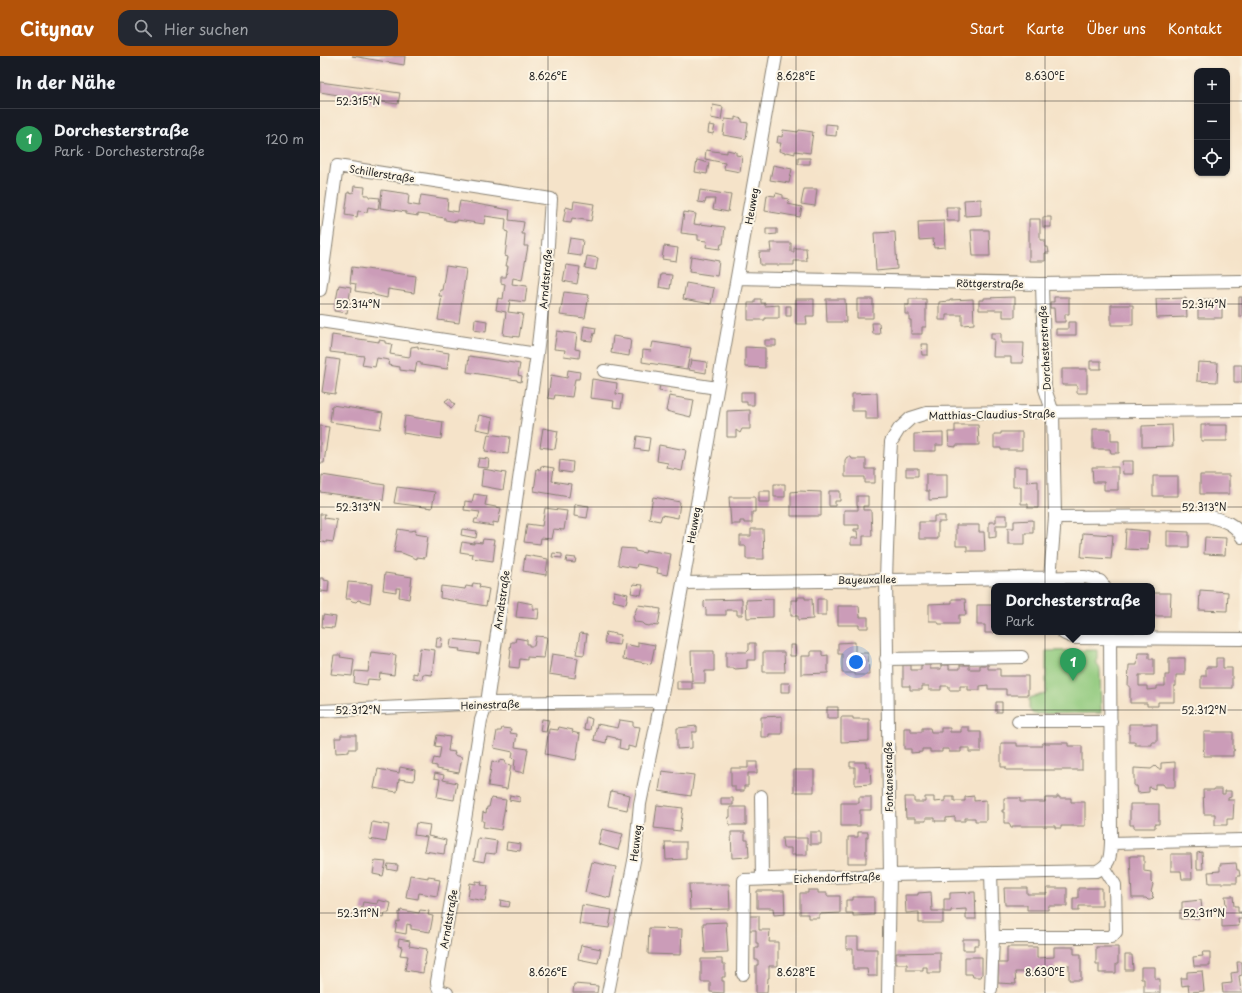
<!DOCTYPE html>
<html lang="de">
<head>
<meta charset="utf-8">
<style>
	body { margin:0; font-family:"Playpen Sans",sans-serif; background:#242831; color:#f1f3f6 }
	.controls { position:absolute; right:12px; top:12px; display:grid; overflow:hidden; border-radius:8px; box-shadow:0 1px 3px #0004 }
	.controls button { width:36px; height:36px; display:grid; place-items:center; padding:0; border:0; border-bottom:1px solid #363941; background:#171b24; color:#f1f3f6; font:20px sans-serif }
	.you { position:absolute; left:536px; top:606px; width:14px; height:14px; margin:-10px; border:3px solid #fff; border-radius:50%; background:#1a73e8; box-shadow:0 0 0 6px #1a73e833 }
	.badge { display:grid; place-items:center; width:26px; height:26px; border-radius:50%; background:#b45309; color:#fff; font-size:13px; font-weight:700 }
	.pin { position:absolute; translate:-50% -33px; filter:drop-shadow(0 1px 2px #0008) }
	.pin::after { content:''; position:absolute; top:21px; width:14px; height:12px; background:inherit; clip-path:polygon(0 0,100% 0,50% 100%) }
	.popup { position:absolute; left:671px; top:527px; width:164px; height:52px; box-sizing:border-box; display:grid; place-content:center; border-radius:8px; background:#171b24; filter:drop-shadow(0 1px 3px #0005); font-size:13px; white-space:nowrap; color:#9ea1a6 }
	.popup b { font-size:15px; color:#f1f3f6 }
	.popup::after { content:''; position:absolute; left:50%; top:100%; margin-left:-8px; border:8px solid transparent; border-top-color:#171b24 }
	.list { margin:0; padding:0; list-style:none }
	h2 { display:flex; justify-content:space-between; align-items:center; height:52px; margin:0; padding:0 16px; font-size:17px }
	h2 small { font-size:13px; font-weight:400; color:#9ea1a6 }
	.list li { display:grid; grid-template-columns:26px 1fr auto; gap:12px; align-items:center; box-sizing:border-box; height:60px; padding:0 16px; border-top:1px solid #363941 }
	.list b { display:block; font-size:15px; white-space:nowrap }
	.list p { margin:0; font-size:13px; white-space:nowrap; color:#9ea1a6 }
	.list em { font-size:13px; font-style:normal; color:#9ea1a6 }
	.icon { flex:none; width:22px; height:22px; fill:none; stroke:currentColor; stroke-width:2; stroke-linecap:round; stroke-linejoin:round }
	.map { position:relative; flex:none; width:922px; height:937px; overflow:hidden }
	header { display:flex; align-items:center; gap:24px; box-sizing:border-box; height:56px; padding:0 20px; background:#b45309; color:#fff }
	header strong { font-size:19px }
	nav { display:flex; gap:22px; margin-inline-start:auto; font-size:14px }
	.search { width:280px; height:36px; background:#242831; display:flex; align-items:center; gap:10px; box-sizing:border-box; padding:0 14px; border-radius:12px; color:#9ea1a6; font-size:15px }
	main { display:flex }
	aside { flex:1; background:#171b24 }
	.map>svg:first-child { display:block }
</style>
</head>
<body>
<header>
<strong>Citynav</strong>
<div class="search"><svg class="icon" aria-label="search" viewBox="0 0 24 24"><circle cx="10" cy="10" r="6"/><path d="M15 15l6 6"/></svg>Hier suchen</div>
<nav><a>Start</a><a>Karte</a><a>Über uns</a><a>Kontakt</a></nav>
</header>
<main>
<aside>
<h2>In der Nähe<small></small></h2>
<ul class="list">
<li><span class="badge" style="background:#2e9e5b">1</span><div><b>Dorchesterstraße</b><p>Park · Dorchesterstraße</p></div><em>120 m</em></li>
</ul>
</aside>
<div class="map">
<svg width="922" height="937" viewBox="0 0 922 937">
	<rect width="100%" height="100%" fill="#fcf5e5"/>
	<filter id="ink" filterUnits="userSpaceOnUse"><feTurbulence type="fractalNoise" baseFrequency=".025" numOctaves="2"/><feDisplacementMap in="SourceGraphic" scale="8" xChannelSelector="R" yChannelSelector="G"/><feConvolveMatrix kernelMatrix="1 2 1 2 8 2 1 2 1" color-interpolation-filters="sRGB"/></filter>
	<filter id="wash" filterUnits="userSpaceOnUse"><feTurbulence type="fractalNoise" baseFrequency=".012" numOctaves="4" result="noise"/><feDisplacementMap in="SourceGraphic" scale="16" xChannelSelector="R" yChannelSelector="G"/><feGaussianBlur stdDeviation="0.9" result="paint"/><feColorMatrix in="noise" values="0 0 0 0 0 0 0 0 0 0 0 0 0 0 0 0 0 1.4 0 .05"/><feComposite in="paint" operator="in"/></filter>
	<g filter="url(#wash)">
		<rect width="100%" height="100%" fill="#f5e3c9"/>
		<path fill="#90c97d" stroke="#56724c" d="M777 594V608L780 613 781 657 713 658 709 653V642L726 637V595Z"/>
		<g id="blocks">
			<path fill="#cb9cb8" d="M32 0H85L84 9Z
				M0 26 80 37 78 48 57 45 56 49 17 43 18 39 0 36Z
				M393 49 403 51 401 64 391 62Z
				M415 61 422 63V66L428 67 426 83 403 79 405 63 415 64Z
				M506 68 517 69 516 80 505 79Z
				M389 69 395 70 393 78 388 77Z
				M463 74 478 76 479 74 493 76 490 97 475 95V98L467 96 465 97 459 95 461 87H457L458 80 462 81Z
				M386 94 407 97V94L416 96V99L422 100 420 116 404 113 405 107 385 103Z
				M478 102H490V108H478Z
				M377 104 389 107 387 118 375 116Z
				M453 109 472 113 469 127 450 124Z
				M34 130 45 131 44 139H49V141L60 142 58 153 48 151 47 156 38 155 37 161 25 159 28 136 33 137Z
				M484 133H497L495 150 481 148Z
				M62 134 89 138 88 148 99 150 101 139 128 143 127 154 138 156 140 145 190 154 189 164 204 166 202 178H205L204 190H208L202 224 193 222 192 228 207 230 205 246 190 244 188 256 203 258 199 281 183 279 186 256 176 254 178 242 183 243 185 228 181 227V221H186L188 210H186L188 201 185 200 188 176 185 175 186 163 165 160 164 168 137 164V166L125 164V162L98 158V160L86 158V156L60 152Z
				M380 134 411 139 408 156 393 153 395 143H386L385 147 378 146Z
				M456 137 463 139V142L469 143 468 148 482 151 480 161 445 155 447 139 455 140Z
				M661 143V159L645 160 644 144Z
				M254 145 274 148 271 165 252 162 251 167 243 166 246 151 253 153Z
				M626 151H639V165H627Z
				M364 156 376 158 374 168 380 169V168L405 171 403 188H401L400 193 386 191 387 185 378 184V179L361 177Z
				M723 161H731V171H723Z
				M709 163H720V184H725V191H728L729 197H725V205H709Z
				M624 165 625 191 614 192 613 183 599 184 598 166Z
				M446 173H457V178L446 179Z
				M651 174H669L670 200H653Z
				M575 176 577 213 556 215 554 177Z
				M250 182 263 184 261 200 247 198Z
				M450 187H471V196H474V192H486L487 205H474V209H440L439 196H451Z
				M344 190 358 192 356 205 342 203Z
				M267 200 278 202 276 214 265 212Z
				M371 200 399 205 397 220 369 216Z
				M246 209 260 211 257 228 243 225Z
				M126 210 146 213 139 267 118 264 122 240H119L120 234H122Z
				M32 211 96 220 94 237 68 233 67 242 54 239V238L35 235 36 228 30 227Z
				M341 218 352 219 350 233 339 231Z
				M366 227 394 232 391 248 363 243Z
				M19 229 31 231 27 257 14 255Z
				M244 236 269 239 265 262 240 259Z
				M695 241V261H683V254H659V244H664V242Z
				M734 241H749V258H745V266H735L734 252H730V246H734Z
				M919 241H922V261H919Z
				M866 242 867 261 837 262 836 243Z
				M435 243H441V247H445V250L459 249V262H445V264H428V247H435Z
				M476 243H494V260H486L487 268H476Z
				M506 243H525L526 266H507Z
				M537 243H553V262H537Z
				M589 243H606V271H602V278H591V264H589V258H585V249H589Z
				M653 243 654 268 642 269V259H626V264H619V246L630 245V244Z
				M878 243H902V262H878Z
				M791 249H813V269H791Z
				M466 250H471V260H466Z
				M155 263 167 265 166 276 154 274Z
				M748 266H756V279H736V273H748Z
				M552 267H559L560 278H553Z
				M264 270 276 272 275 278 274 277 272 285 262 284Z
				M237 275 257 278 255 293 260 294 259 302 244 300 245 294 234 293Z
				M671 277H681V287H704L703 307H691V301H673L674 283H671Z
				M12 279 59 286V284L65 285V287L72 288 70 298 82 300 90 301 91 291 98 290V292L129 297 127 313 101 309V307L97 306 95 316 80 314V311L68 309 69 304 57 302 55 311 42 309 44 300 10 296Z
				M293 280 311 283 309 300 291 297Z
				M445 284H456V290H445Z
				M333 286 371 292 367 313 322 306 323 294 331 295Z
				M601 288H608V299H602Z
				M425 291 445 292V312L425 311Z
				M149 300 200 308 198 319 202 320 201 326 197 325V324L147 316Z
				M7 302 20 304 15 338 2 336Z
				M371 304 387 306 386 317 369 314Z
				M770 305H781V313H770Z
				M878 306 898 307 897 326 877 325Z
				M914 309H922V326H914Z
				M742 313H767V337H757V329H742Z
				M248 314 260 316 259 323H255L252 341 235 339 234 343 228 342 231 319 247 322Z
				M272 323 297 327 296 338 303 339 301 352 293 351 294 345 270 342Z
				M340 328 351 330 350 337 339 335Z
				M421 336H434V349H427V346H421Z
				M557 337 558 363H545V355H532V338Z
				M349 340 374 344 371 361 346 355Z
				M129 342 135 349 131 352 125 345Z
				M12 349 63 357 60 373 10 366Z
				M430 354V373H422L420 377 416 374V381H407V355Z
				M159 359 173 362 171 376 156 373Z
				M85 360 123 366 121 383 83 377Z
				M635 369H658L659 389H636V391L629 390 628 376H635Z
				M852 369 853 390 822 391V370Z
				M881 369H907V385H881Z
				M0 370 9 371 4 407H0Z
				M223 372 238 375 235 393 220 391Z
				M773 373H791V385H799V397H791L790 393H773Z
				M681 376H702V394H681V392H674V378H681Z
				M623 377V389H616V395H594V378Z
				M168 378 190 381 188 398 165 395Z
				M317 380 330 382 328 395 315 393Z
				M339 389 366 394 362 415 347 412 348 407 337 405Z
				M527 401H531L532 403H546V413H555V427H545V421H525V404Z
				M159 402 169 403 168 412 157 411Z
				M240 404 253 406 252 417 239 415Z
				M802 405H813V418H803Z
				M221 410 234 412 232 425 251 428 249 441 214 435 217 413 220 414Z
				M693 411H707V426L718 425V452H708V448H701V431H693Z
				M772 411H798V434H784V426H773Z
				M586 412H598V420H586Z
				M163 413 186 417 183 434 161 430Z
				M606 418H627V443L609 444V435H606Z
				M2 419 65 429 63 445 0 436Z
				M880 419H909V438H880Z
				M833 420H858V440H833Z
				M454 428H465V441H454Z
				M77 431 115 436 112 452 74 447Z
				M439 435H450V446H439Z
				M479 435 501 436V460H471V436Z
				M509 435H520V445H515V450H509Z
				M154 438 167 440 165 449 181 452 178 467 173 466V470L154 467 155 463H158L160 456 144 454 145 445 152 446Z
				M537 440H548V450H543V454H551L552 480H543V489H531V482H538L537 475H534V473H539V469H524V454H538V450H537Z
				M333 441 360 446 358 462 342 459 340 465 329 463Z
				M409 441H435V456H432V467H424V465H420V468H411Z
				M255 448 269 450 267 462 254 460Z
				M225 452 247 455 244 474 233 473 231 483 221 482 220 488 204 486 207 468 222 470Z
				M0 458H5L4 462 17 464 13 486 6 485V487L0 485Z
				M676 459H687V469H676V481L669 482V466H676Z
				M614 460H625V466H618V483H599V466H614Z
				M713 464V477H705V488H688V472H694V465Z
				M636 469H659V476H664L665 495H647V490H636Z
				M78 473 90 475 96 474 95 478 108 480 105 502 97 501V503L82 497 74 496Z
				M142 473 157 475 156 482 141 479Z
				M431 473H443L444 503H426V490H420V480H431Z
				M806 473 829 475 828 494 805 493Z
				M847 475 869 476V491H847Z
				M763 477 793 479 791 503 761 501Z
				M885 481 906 482 905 499 884 498Z
				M163 483 174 484 173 489H175L173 505 152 502 153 498 140 496 142 486 154 488V486L162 487Z
				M301 492 315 493V495L325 497 326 494 351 498 347 519 337 517 338 512 317 508 316 512 298 509V505Z
				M233 497 242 498V502L232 501Z
				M205 499 228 503 226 519 203 515Z
				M247 501 256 502 255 507 246 506Z
				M65 517 92 521 89 543 79 541 80 532H76V536L63 534Z
				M0 522H4V524L9 525 8 536 2 535V537L0 536Z
				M28 526 52 528 50 547 38 544 36 546 32 545 30 543H26Z
				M153 527 160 528 159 531 169 533 166 550 120 542 121 530 145 533 146 530 152 531Z
				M313 528 323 529 321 539 311 537Z
				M880 534 908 536 907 555 879 554Z
				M294 535 308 538 306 548 293 545Z
				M832 537H851L850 560H832Z
				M478 541H485V543H492L493 563 478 564V560H471V544H478Z
				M422 543V559H417V554H406V559H386V553L384 551V546L386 544Z
				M453 543V561L427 562 426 544Z
				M497 543H506V559H497Z
				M632 543H645L646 559H639V568H619L617 565H609V548L632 547Z
				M198 545 213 548V553H219L218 563 196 561Z
				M318 549 334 551V552L341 553 338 570 331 569 329 570 325 569 323 567 315 566 313 561Z
				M657 549H674V577H665V569H657Z
				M518 550H539L540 561H548V572H539V569H518Z
				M3 559 16 561 14 572 2 571Z
				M286 576 301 579 299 589 284 587Z
				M260 577 267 578 264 599 256 598Z
				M216 580 227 581 224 602 207 601V604L200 603 199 612 189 611 191 594 190 593 191 586H195L196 582 207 584V588H209V590H214Z
				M117 581 122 582 121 591H116Z
				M131 583 161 586 159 598 139 595 140 593 130 592Z
				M318 586 335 589 331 608 303 603 305 588 318 591Z
				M535 586V597H548L549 619H535V617H522V598H518V587Z
				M429 587H435V604H427V612L415 613 414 612H406V596H427L429 594Z
				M470 589H475L476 600H470Z
				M100 592 115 594 112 619 103 618 102 623 93 622V617L97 618Z
				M371 595H394V615H385V627H372V633H357V625H372Z
				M491 595H502V600L508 599V617L481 618V600H491Z
				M51 596 76 599 74 619 60 617 59 624 48 623 47 629 34 627 35 615 48 616Z
				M443 596H464L465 616H443Z
				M818 597H829V603H834V619H819V630H827V634L837 633V630H845V619H849V602H865V619H856V630H854V646H838V650H827V647H810V630H808L809 609H817Z
				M232 598 258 602 255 622 229 618Z
				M14 599H21L20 601 34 603 32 620 11 618Z
				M896 602H903V612H912V632H881V620H886V611H896Z
				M583 609H591V614H601V609H610V613H621V609H629V613H640V609H649V613H660V609H668V613H680V620H708V639H686V633H668V629L660 630V634H648V630H640V634H629V630H621V634H609V630H602V634H590V630H583Z
				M461 627H470V636H461Z
				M676 646H682V656H676Z
				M507 651H518V662H507Z
				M462 660V678H449V681H441V661Z
				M266 661 272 663 270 674 264 673Z
				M521 661H533V663H549V685L521 686Z
				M222 663 229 664 226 676 220 675Z
				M300 664 313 666V670L320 671 316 692 308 690V694L299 692 300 684 296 683V682L287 680 286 687 274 684 277 668 298 672Z
				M809 668H837V686H832V689H815V686H809Z
				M377 670V676H372V692L357 693V672Z
				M239 671 253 674 252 676 260 678 256 704 225 698 229 673 238 674Z
				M641 671H649V676H661V696H649V692H641V696H629V693H622V696H610V693H602V696L591 697V693H584V672H591V676H602V672H610L611 676H621V672H630V676H641Z
				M182 672 191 673 190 677 197 678 195 691 208 693 204 717 195 715 194 713 195 703 192 702 193 696 174 692 177 675H181Z
				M884 676H913V693L915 694 913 695V700H884V695L883 694 884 693Z
				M21 679H36V693H29V696L16 697 15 682H21Z
				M117 679 130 681 128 695 135 696 134 699 142 701 139 717 117 713V710L112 709 114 702 119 703 121 691 115 690Z
				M681 687H697V690H722V687H748V690H762V714H686V711H681Z
				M179 704 186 705 185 708 191 709 187 733 168 730 172 705 179 707Z
				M428 706H437V717H428V730H424V735H415V730H411V712H428Z
				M530 706H546V711H550L551 728 535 729V711H530Z
				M855 706V731H845L843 728H835V733L829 731V736L818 737 817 730H814V712L831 713 835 710 838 713H841V707Z
				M80 711 95 714 94 725 79 723 77 736 54 732 58 713 79 717Z
				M474 714H494V736H474Z
				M342 715 374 719 371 740 339 735Z
				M115 717 124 719 123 724 137 727 134 744 117 741 120 723 114 722Z
				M894 733H902V738H905V735H911V741L908 742V744H914L913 763H907V769H895V758H884L883 734H894Z
				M291 735 310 739 307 754 288 750Z
				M190 739 200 741V746L189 744Z
				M654 740V745L666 744V765H655V762H645V765H635V761L626 762V765H615V762H606V765H595V762H586L585 741H594V746H605V741H614V746L625 745V741H634V745H645V741Z
				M737 740H739V742H751V746H765V770H741V772H735V770H693V772H691L689 767H684V756H682V754H684V742H700V746H725V742H737Z
				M539 741H551V754H540V770H521V747H539Z
				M171 742 186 744 181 774 163 771 164 765H162L163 756 166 757 167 751H169Z
				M401 742H413V749H401Z
				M810 748H839V768H835V772H814V769H810Z
				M337 749 363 752 360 775 334 772Z
				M410 751H426V769H410L408 762 410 761Z
				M52 766 69 769 66 786 49 783Z
				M96 767 110 769 108 780 126 784 124 798 104 795 107 781 94 779Z
				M282 773 303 778 298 794 278 788Z
				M411 776H425V784H428L429 801 412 802Z
				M490 776H501V788H490Z
				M538 776H548V781H546V807H528V781H538Z
				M158 782 177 785 175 798 166 797 164 806 154 804Z
				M462 782H487V799H471V792H463Z
				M187 786 201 788 200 795 186 793Z
				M345 786H366V803L346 804Z
				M882 796 883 813H877V797Z
				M851 798H871L872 823H862L861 815H851Z
				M810 800H824V815L831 816V826L833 828 831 836 833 838 832 841H834L831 844H828L826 842H812Z
				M55 805 66 806 63 820 53 818Z
				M272 806 296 811 290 842 265 836Z
				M916 807 917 814H919L920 820H917V827H889L888 816 900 815V808Z
				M68 808 78 809 77 815 67 813Z
				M90 819 108 822V820L115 821 114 823 120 824 117 840 99 837 98 843 86 841Z
				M156 825 162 826 161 829 168 830 165 845 148 842 150 827 156 828Z
				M369 828H409L410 853 370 854Z
				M684 832H707V838H727V832H747V850H728V854H707V849H685Z
				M758 832H782V850H759V855H753V842H758Z
				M488 834H498V837H507V840H520V857L499 858V862H488V858H480V837H488Z
				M437 835H464L465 858 454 859 453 852H437Z
				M611 836 612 855H623V867H599V856L586 857 585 839H598V837Z
				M655 836 656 863H646V853L631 854V856H624V843H630V837Z
				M905 840H913L914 850H918V856H922V863H918L919 870 902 871V850H906Z
				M533 841H554V859L533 860V857H526V844H533Z
				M58 844 71 847 69 857H65L64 862 55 861 56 857 41 855 43 846 57 848Z
				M181 844 190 846 189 851 180 850Z
				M881 844 882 854 879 855V862L860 863V854H862V846Z
				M262 849 292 854 289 872 259 868Z
				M81 854 99 857 100 854 109 855 108 859 113 860 110 876 91 873V869L87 868 86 878 75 876 77 865 79 866V856L80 857Z
				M428 860H439V874H450L449 886H458V910H449V922H448L447 937H436V909H438V904H435V892H438V887H436V874H428Z
				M406 866 408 896 385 897 383 867Z
				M329 872 362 873 361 899 328 898Z
				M526 881H538V893H557V920H548L547 913H533V893H526Z
				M79 883 90 885 89 890 107 893 103 917 85 914 88 900 80 899 82 891 78 890Z
				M643 883H659V889H654V894H643Z
				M261 889 281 893 278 907 258 903Z
				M687 891H717V902L734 901V891H754V898H761V924H749V909H735V919H725V916H695L696 928 678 927V907H687Z
				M776 891H798V908H796V917H779V908H776Z
				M620 896V917H607V911H603V914H587V908H576V897Z
				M882 896H890V910H874L873 901 883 900Z
				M805 899H812L813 914H805Z
				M645 901H662V918L661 921H653L652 918H645Z
				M381 903H402V908H405V921H402V925H404V937L390 936V926H381Z
				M917 906H922V919L919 920 921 935H922V937H903L902 928 912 927 911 917 918 916Z
				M821 911H835V923H840V937H824V923H821Z
				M882 915 884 935 869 936 868 929 862 930 861 922H867V916Z
				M254 928 278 930 277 937H253Z"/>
		</g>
	</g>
	<g filter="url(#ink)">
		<use href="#blocks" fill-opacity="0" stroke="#888072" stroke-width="1"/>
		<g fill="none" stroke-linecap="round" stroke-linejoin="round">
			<defs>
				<path id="street" d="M417 222 722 228 922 225
					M722 228 725 333 733 357 735 461 730 522 731 529
					M0 234 17 110 231 143 226 219 217 298 167 647 161 664 144 770 117 926C117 933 120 936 127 937
					M0 265 217 298
					M284 315 397 332
					M735 461 888 460C902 464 915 467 922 481
					M363 527 765 521 780 525 784 530
					M742 576 745 578 755 582 922 583
					M566 603 702 601
					M0 655 167 647 340 645
					M698 665H791
					M441 740 442 823
					M791 787 922 784
					M671 817 673 881 671 933
					M673 881H791L796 876 795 829 784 811
					M423 918 424 824 570 819 777 815C791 808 790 801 791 787L790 576
					M288 937 315 800 320 748 337 665 363 527 456 0
					M568 937 570 819 566 523 570 404 571 386 579 373 591 362 607 357 922 354"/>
			</defs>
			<use href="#street" stroke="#888072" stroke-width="14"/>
			<use href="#street" stroke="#fff" stroke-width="12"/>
		</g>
	</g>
	<path fill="none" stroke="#1c1c1c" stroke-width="1" stroke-opacity="0.45" d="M228 0V937M476 0V937M725 0V937M0 45H877M907 45H922M0 248H922M0 451H922M0 654H922M0 857H922"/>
	<g text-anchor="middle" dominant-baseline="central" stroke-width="4" stroke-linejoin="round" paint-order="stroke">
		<g font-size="10" fill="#1c1c1c" stroke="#fcf5e5">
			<text transform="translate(62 117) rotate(9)">Schillerstraße</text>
			<text transform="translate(431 150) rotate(-80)">Heuweg</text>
			<text transform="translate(225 223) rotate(-85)">Arndtstraße</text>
			<text transform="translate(670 227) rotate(1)">Röttgerstraße</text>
			<text transform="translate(724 292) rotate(-93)">Dorchesterstraße</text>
			<text transform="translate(672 358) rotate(-1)">Matthias-Claudius-Straße</text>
			<text transform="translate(373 469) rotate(-80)">Heuweg</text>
			<text transform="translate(547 523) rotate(-1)">Bayeuxallee</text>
			<text transform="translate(181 544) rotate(-82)">Arndtstraße</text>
			<text transform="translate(170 648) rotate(-2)">Heinestraße</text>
			<text transform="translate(568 721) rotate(-91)">Fontanestraße</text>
			<text transform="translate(315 787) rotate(-83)">Heuweg</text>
			<text transform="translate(517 821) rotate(-2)">Eichendorffstraße</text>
			<text transform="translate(128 863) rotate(-80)">Arndtstraße</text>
		</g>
	</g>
	<g font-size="10" text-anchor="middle" fill="#1c1c1c" stroke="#fcf5e5" stroke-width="4" stroke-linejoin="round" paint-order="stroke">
		<text x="228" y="24">8.626°E</text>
		<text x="476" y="24">8.628°E</text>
		<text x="725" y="24">8.630°E</text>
		<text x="38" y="49">52.315°N</text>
		<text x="38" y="252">52.314°N</text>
		<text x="884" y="252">52.314°N</text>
		<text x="38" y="455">52.313°N</text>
		<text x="884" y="455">52.313°N</text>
		<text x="38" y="658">52.312°N</text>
		<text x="884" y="658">52.312°N</text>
		<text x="38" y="861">52.311°N</text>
		<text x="884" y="861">52.311°N</text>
		<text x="228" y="920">8.626°E</text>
		<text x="476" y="920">8.628°E</text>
		<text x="725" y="920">8.630°E</text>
	</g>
</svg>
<div class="controls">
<button>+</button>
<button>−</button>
<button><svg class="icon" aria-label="locate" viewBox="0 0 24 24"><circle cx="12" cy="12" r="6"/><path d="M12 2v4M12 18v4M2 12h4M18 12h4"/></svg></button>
</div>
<div class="you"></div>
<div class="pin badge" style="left:753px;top:625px;background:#2e9e5b">1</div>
<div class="popup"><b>Dorchesterstraße</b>Park</div>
</div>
</main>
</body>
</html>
